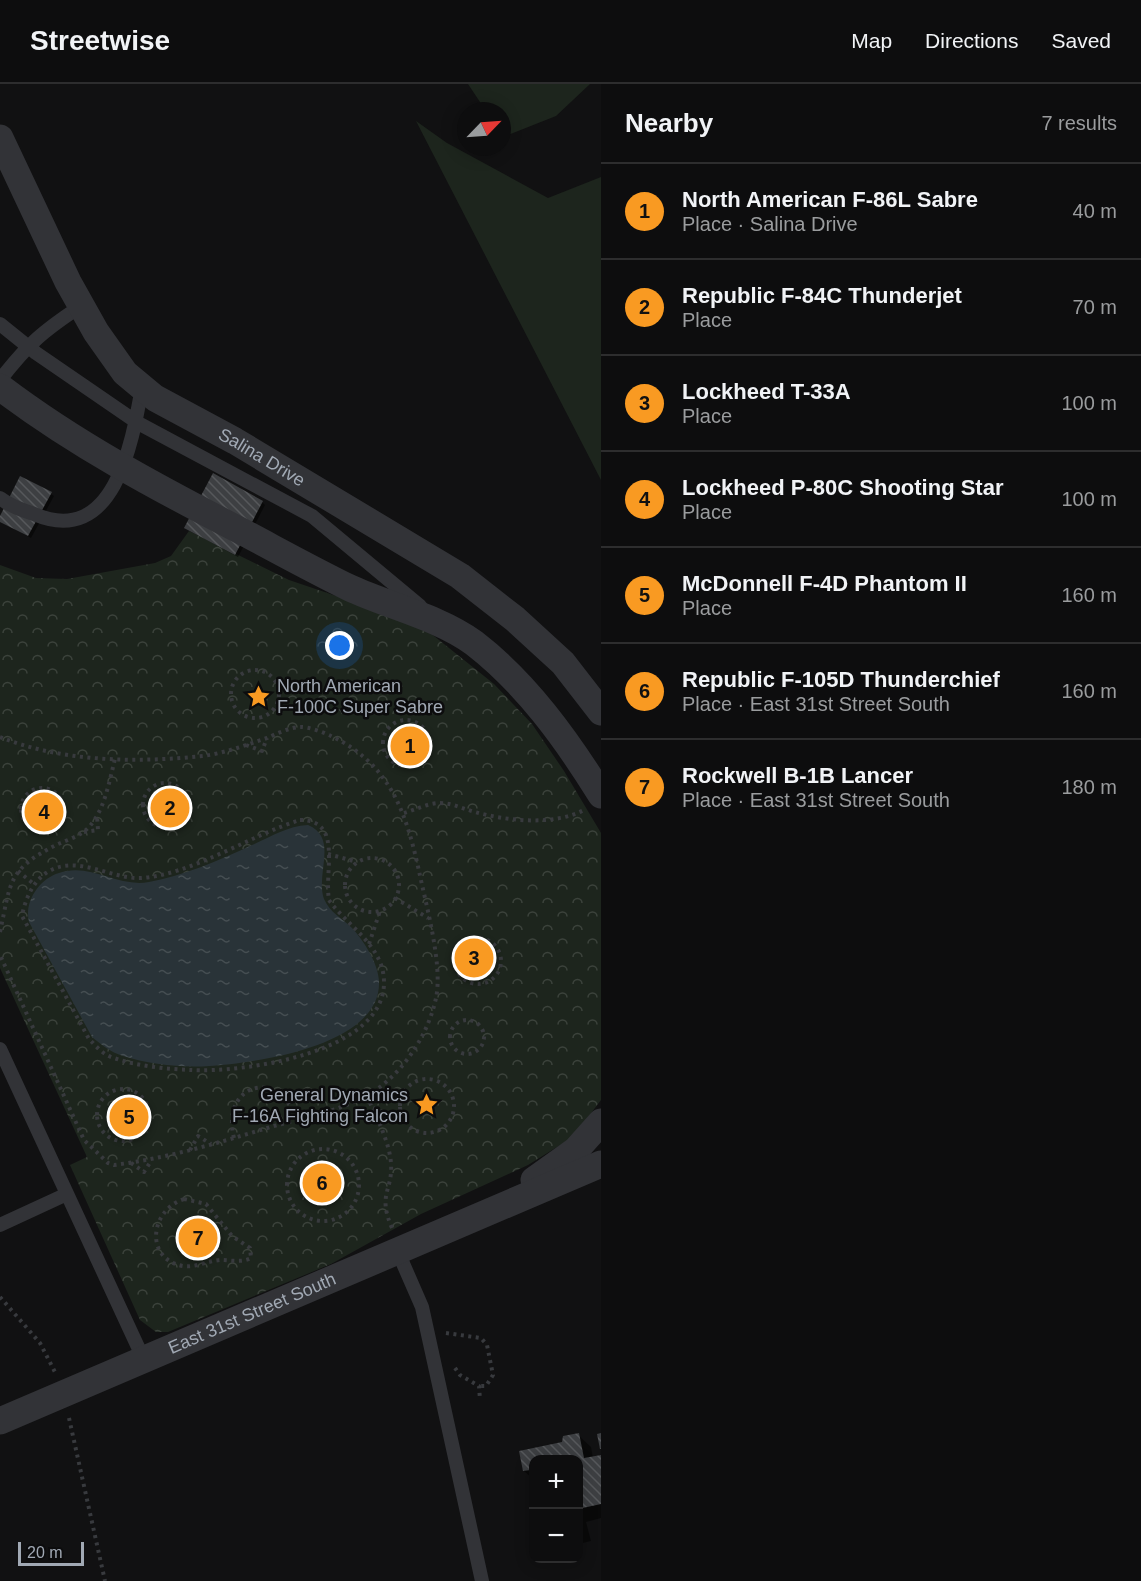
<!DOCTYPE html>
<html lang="en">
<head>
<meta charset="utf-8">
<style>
	body { margin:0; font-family:Arial,sans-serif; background:#161617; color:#f1f3f6 }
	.controls { position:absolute; right:18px; bottom:18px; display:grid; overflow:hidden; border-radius:12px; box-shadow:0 3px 15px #0003 }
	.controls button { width:54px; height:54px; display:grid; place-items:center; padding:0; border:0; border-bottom:2px solid #2d2d2e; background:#0d0d0e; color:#f1f3f6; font:30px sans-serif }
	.compass { position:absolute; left:457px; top:18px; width:54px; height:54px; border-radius:50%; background:#0d0d0e; box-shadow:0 3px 15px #0003; rotate:65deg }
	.scale { position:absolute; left:18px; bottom:15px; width:66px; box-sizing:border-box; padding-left:6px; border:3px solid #a1a9b4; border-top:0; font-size:16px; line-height:21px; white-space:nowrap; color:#a1a9b4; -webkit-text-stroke:4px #0c0c0d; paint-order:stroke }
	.you { position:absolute; left:340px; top:562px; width:21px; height:21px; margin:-15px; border:4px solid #fff; border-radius:50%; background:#1a73e8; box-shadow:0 0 0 9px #1a73e833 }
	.badge { display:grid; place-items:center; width:39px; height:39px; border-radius:50%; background:#f99a22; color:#111; font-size:20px; font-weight:700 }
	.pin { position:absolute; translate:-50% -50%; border:3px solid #fff; box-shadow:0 2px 6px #0006 }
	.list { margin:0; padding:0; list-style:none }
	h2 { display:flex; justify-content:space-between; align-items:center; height:78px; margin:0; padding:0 24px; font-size:26px }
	h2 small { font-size:20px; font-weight:400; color:#9a9c9e }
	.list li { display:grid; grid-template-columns:39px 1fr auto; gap:18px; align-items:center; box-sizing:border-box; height:96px; padding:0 24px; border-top:2px solid #2d2d2e }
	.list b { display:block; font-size:22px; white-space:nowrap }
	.list p { margin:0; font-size:20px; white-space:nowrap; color:#9a9c9e }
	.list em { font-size:20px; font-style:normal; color:#9a9c9e }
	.map { position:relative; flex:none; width:601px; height:1497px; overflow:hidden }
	header { display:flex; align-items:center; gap:36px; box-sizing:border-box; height:84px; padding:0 30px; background:#0d0d0e; border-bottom:2px solid #2d2d2e }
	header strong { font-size:28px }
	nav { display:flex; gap:33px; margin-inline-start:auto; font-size:21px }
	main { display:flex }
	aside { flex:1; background:#0d0d0e }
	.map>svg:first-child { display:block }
</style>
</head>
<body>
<header>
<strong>Streetwise</strong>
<nav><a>Map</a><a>Directions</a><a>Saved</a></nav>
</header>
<main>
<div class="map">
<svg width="601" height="1497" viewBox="0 0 601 1497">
	<defs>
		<pattern id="forest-crowns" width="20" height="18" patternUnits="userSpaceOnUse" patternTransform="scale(1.5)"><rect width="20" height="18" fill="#1d251d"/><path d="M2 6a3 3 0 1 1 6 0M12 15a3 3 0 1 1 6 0" fill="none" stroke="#3b423b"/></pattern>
		<pattern id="water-ripples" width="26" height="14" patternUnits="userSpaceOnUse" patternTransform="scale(1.5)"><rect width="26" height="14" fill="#293338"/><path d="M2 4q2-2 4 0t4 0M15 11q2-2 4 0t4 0" fill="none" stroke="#454e52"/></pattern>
		<pattern id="building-back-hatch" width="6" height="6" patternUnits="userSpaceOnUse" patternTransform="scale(1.5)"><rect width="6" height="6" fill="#3d3f42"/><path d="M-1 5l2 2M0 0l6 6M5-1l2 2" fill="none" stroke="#56585b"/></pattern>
	</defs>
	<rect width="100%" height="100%" fill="#111112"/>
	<path fill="#1d251d" d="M468 0H590L556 32 503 53 502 27H486Z
		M416 37 447 59 548 114 601 93V396Z"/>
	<path fill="url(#forest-crowns)" d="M189 447 289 496 419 540 494 600 532 640 564 687 601 749V1016L573 1053 528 1081 421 1130 331 1180 168 1248H156L140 1236 70 1081 87 1073 0 884V481L36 494 67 495 155 479 171 472Z"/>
	<path fill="url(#water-ripples)" d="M308 741C339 754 315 790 324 815 330 829 342 834 352 844 364 857 378 879 379 897 382 962 255 979 209 982 182 984 148 980 123 972 110 968 102 961 92 953L29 838C24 818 39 795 59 789 90 778 118 804 149 798 183 792 220 776 252 761 271 753 287 742 308 741Z"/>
	<path fill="#0007" d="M51 410 54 412 31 454 0 437Z
		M262 418 265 421 238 473 185 444Z
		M578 1351 591 1363 593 1374 601 1372V1434L586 1438 591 1457 578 1460V1376H534V1396L524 1387 520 1368 563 1359Z"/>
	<path fill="url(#building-back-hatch)" d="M213 389 263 417 235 471 184 444Z
		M20 392 52 408 28 452 0 438V432Z
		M579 1349 584 1374 601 1371V1420L578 1425V1376H534L533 1393 531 1386 523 1387 519 1367 562 1358 563 1352Z
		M601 1349V1365H600L597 1350Z"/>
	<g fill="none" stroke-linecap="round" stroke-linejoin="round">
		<path stroke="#383a3e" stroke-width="4" stroke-dasharray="3 4.5" stroke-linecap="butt" d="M231 610a24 24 0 1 1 48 0a24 24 0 1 1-48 0Z
			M383 659a23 23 0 1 1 46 0a23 23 0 1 1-46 0Z
			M0 653C62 678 136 679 203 672 225 669 246 661 267 654 276 650 290 643 301 643 309 643 323 648 331 652 390 680 406 728 419 787 426 821 443 881 436 914 428 952 401 993 366 1012 339 1027 304 1034 274 1042 221 1058 169 1074 114 1081L108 1079 84 1056 0 871
			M246 661 262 667 267 654
			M143 721a22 22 0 1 1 44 0a22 22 0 1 1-44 0Z
			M21 725a21 21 0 1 1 42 0a21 21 0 1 1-42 0Z
			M404 729C415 726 428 719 439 719 453 719 463 725 475 728 507 737 553 742 584 726
			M300 736C343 736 324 786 329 816 347 842 383 861 384 897 386 969 243 989 190 986 165 985 137 982 114 974 103 971 96 962 89 955L22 832C25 816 32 799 46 789 76 769 110 795 140 794 189 792 253 750 300 736Z
			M84 748 98 746 97 732
			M328 770 357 778
			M345 801a27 27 0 1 1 54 0a27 27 0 1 1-54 0Z
			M18 787 35 801
			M395 814 428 834
			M0 848C11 798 7 786 56 761 67 756 81 752 89 743 105 725 109 698 115 675
			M455 877a23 23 0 1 1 46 0a23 23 0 1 1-46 0Z
			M369 860 380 827
			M450 953a17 17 0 1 1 34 0a17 17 0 1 1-34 0Z
			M400 1022a27 27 0 1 1 54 0a27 27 0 1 1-54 0Z
			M97 1031a26 26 0 1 1 52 0a26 26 0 1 1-52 0Z
			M367 1012C376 1033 389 1056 391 1079 393 1107 377 1110 392 1144
			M373 1024 385 1029 380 1041
			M234 1054C220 999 281 983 296 1036
			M287 1101a36 36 0 1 1 72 0a36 36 0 1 1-72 0Z
			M190 1066 198 1052 211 1060
			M131 1079 144 1088 151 1077
			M184 1115 206 1120 232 1152 250 1164 251 1174C242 1179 230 1176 220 1176 207 1177 195 1184 183 1182 144 1175 150 1126 184 1115Z
			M0 1213 40 1259 56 1290
			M446 1249 481 1254 487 1261 493 1291 486 1302H479
			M455 1284 460 1291 479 1302 480 1316
			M69 1334 105 1497"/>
		<path stroke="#323337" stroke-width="14" d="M0 240 36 269 138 339 312 432 420 522
			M0 296C28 260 43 247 81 222
			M0 414C10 422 22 426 34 430 114 464 132 360 142 303
			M0 965 144 1276
			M0 1141 67 1110
			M398 1168 422 1223 482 1497"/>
		<g stroke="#323337" stroke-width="27">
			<path id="s1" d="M0 54 68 198 96 248 125 289 155 314 235 357 460 492 515 535 563 579 601 628"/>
			<path d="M0 303C75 360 158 404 241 447 277 466 313 486 350 504 389 522 438 533 474 559 526 599 567 656 601 711"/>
			<path d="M534 1096 576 1066 601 1038"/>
			<path id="s2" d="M0 1337 601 1080"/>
		</g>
	</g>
	<defs>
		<symbol id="sight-bare" viewBox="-9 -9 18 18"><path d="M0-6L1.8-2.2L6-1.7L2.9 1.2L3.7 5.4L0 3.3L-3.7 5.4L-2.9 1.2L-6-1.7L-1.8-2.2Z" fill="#f99a22" stroke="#0c0c0d" stroke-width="2.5" paint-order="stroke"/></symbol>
	</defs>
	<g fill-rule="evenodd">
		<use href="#sight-bare" x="242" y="596" width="33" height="33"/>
		<use href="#sight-bare" x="410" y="1004" width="33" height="33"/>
	</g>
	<g text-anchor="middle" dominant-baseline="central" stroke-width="5" stroke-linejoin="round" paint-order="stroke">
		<g font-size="18" fill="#a1a9b4" stroke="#0c0c0d">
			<text stroke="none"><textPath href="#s1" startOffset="428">Salina Drive</textPath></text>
			<text stroke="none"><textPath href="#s2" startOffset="274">East 31st Street South</textPath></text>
		</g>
		<g font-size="18" fill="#a1a9b4" stroke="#0c0c0d" text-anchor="start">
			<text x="277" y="602">North American<tspan x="277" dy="21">F-100C Super Sabre</tspan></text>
			<text x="408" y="1011" text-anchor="end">General Dynamics<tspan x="408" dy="21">F-16A Fighting Falcon</tspan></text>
		</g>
	</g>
</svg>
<div class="controls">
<button>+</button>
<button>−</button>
</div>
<svg class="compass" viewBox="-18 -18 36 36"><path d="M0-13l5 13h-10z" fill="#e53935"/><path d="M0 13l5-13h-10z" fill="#9a9c9e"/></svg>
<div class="scale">20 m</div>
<div class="you"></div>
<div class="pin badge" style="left:410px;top:662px">1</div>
<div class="pin badge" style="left:170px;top:724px">2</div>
<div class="pin badge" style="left:474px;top:874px">3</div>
<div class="pin badge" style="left:44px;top:728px">4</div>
<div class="pin badge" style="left:129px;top:1033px">5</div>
<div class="pin badge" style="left:322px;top:1099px">6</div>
<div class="pin badge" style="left:198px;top:1154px">7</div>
</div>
<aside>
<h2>Nearby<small>7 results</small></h2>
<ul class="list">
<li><span class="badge">1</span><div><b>North American F-86L Sabre</b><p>Place · Salina Drive</p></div><em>40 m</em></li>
<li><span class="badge">2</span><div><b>Republic F-84C Thunderjet</b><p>Place</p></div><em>70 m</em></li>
<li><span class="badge">3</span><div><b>Lockheed T-33A</b><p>Place</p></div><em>100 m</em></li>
<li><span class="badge">4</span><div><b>Lockheed P-80C Shooting Star</b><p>Place</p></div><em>100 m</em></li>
<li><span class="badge">5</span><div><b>McDonnell F-4D Phantom II</b><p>Place</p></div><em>160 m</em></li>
<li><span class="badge">6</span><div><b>Republic F-105D Thunderchief</b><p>Place · East 31st Street South</p></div><em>160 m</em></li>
<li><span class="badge">7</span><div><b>Rockwell B-1B Lancer</b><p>Place · East 31st Street South</p></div><em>180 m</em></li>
</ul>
</aside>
</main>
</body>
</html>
